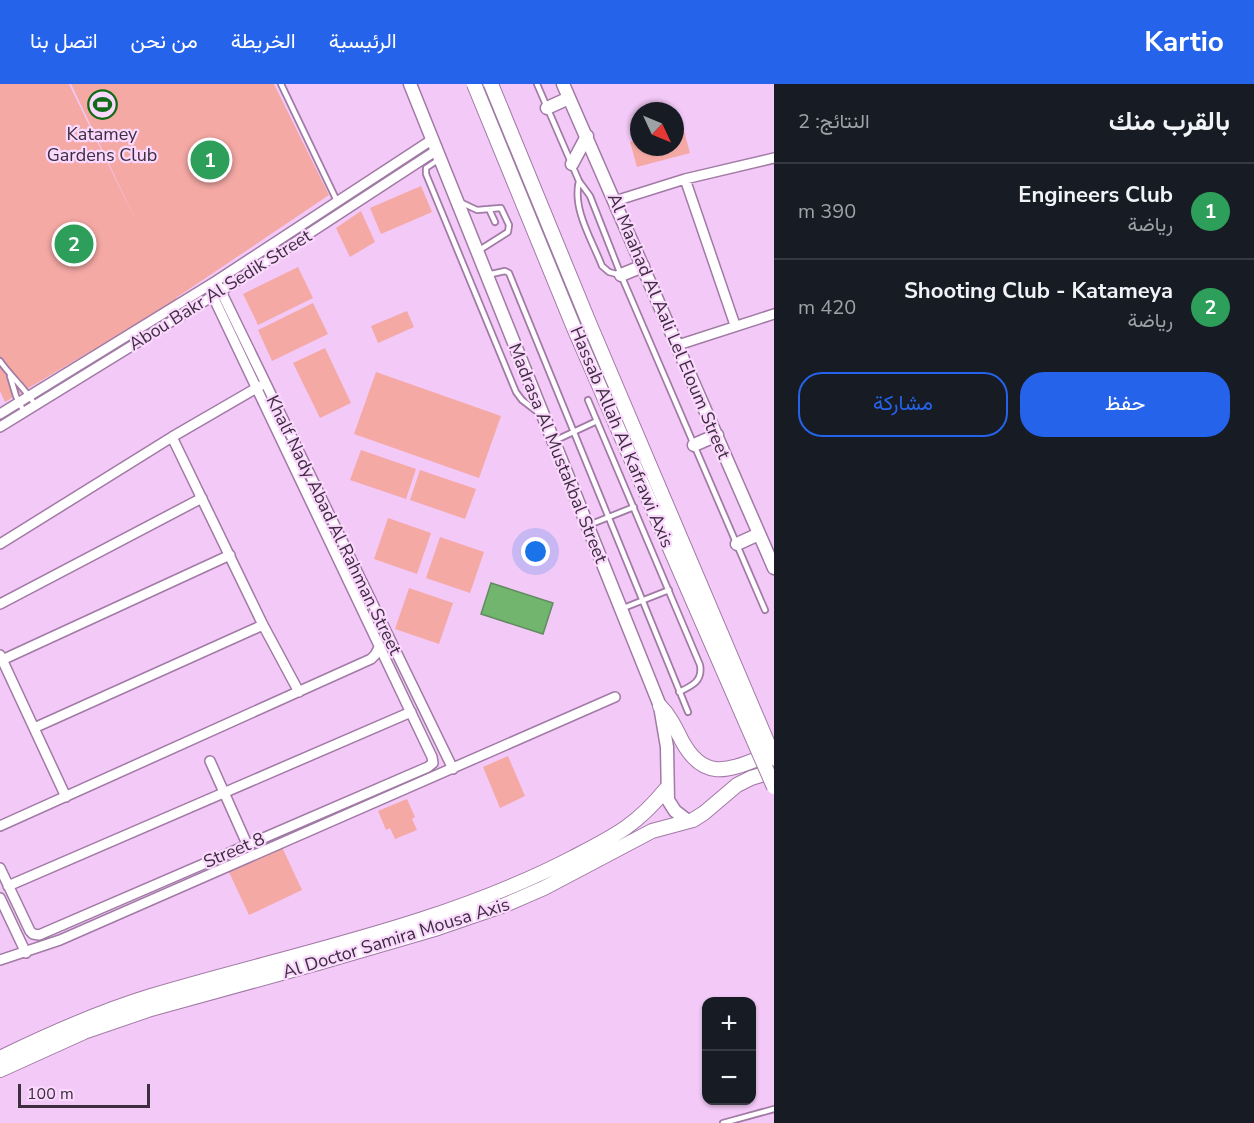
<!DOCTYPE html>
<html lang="ar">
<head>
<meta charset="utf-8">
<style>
	body { margin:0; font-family:"Nunito Sans",Vazirmatn,sans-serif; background:#242831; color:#f1f3f6; direction:rtl }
	.controls { position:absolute; right:18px; bottom:18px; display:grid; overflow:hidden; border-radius:12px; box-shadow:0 2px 4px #0004 }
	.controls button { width:54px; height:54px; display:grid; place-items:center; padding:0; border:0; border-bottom:2px solid #363941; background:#171b24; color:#f1f3f6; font:30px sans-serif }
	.compass { position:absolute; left:630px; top:18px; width:54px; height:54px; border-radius:50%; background:#171b24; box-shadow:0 2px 4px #0004; rotate:134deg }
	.scale { position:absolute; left:18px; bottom:15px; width:132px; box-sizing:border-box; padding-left:6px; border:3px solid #3d2d3f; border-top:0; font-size:16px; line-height:21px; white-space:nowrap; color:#3d2d3f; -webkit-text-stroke:4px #fbd9fe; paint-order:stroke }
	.you { position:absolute; left:536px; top:468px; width:21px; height:21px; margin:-15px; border:4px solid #fff; border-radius:50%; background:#1a73e8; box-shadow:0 0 0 9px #1a73e833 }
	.badge { display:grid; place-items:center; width:39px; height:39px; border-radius:50%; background:#2563eb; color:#fff; font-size:20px; font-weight:700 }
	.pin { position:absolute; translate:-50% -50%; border:3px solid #fff; box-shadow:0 2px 6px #0006 }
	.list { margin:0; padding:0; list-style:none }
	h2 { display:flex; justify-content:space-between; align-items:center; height:78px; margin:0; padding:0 24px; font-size:26px }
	h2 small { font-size:20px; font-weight:400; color:#9ea1a6 }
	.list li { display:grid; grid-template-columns:39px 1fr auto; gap:18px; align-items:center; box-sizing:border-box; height:96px; padding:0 24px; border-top:2px solid #363941 }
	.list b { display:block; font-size:22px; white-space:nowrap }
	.list p { margin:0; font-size:20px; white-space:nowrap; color:#9ea1a6 }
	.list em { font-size:20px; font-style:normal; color:#9ea1a6 }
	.actions { display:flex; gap:12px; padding:18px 24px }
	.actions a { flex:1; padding:14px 0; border:2px solid #2563eb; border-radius:24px; text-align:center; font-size:21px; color:#2563eb }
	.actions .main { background:#2563eb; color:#fff }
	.map { position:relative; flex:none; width:774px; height:1039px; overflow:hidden; direction:ltr }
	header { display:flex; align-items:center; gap:36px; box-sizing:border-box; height:84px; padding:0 30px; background:#2563eb; color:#fff }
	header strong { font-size:28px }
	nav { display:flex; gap:33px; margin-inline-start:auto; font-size:21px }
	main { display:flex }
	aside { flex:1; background:#171b24 }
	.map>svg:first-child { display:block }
</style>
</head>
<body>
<header>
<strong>Kartio</strong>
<nav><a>الرئيسية</a><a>الخريطة</a><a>من نحن</a><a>اتصل بنا</a></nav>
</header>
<main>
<aside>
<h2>بالقرب منك<small>النتائج: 2</small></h2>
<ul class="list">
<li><span class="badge" style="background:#2e9e5b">1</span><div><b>Engineers Club</b><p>رياضة</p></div><em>390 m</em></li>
<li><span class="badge" style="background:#2e9e5b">2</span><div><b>Shooting Club - Katameya</b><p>رياضة</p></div><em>420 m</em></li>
</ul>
<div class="actions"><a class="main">حفظ</a><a>مشاركة</a></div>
</aside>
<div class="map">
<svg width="774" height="1039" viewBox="0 0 774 1039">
	<rect width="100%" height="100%" fill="#f3c9f7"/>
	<path fill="#f5a9a5" d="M0 0H69L137 139 71 0H274L329 111 176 214 177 216 5 318 0 307Z
		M683 43 690 69 637 83 630 58 639 55V63H675V45Z
		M421 102 432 128 381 150 370 124Z
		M361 127 375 158 350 173 336 144Z
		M298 183 313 214 258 241 243 210Z
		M313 219 328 250 272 277 258 246Z
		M407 227 414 243 378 259 371 242Z
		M325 264 351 319 320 334 293 279Z
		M376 288 501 332 479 394 354 350Z
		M361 366 416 385 406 415 350 396Z
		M420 386 476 405 465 435 410 416Z
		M388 434 431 449 417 490 374 475Z
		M440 453 484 468 470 509 426 494Z
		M409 504 453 519 439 560 395 545Z
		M508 672 525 712 500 724 483 683Z
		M407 715 415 733 412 735 417 746 395 755 390 744 386 746 378 727Z
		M281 761 302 806 249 831 228 786Z"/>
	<path fill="#71b56e" stroke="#618c60" stroke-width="1.5" d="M491 499 553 519 543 550 481 530Z"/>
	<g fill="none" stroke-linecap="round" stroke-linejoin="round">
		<defs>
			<path id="lane" d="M281 0 337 117
				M537 0 579 97 590 112 621 191 765 526
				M438 76 426 84V90L516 308 522 316 539 329
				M579 97C572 125 592 156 602 182L609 188 620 191
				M460 118 477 126 501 124 509 141 508 148 478 167
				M489 125 495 138
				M487 191 505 187 509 189 688 628
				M0 277C11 293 25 304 35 321
				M10 292 16 312 24 328
				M588 316 700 581C703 597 692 602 679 608
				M554 357 597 337
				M589 441 634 423
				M621 525 669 506
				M723 1039 774 1025"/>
			<path id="street" d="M685 95 735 241
				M615 117 685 95 774 74
				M216 197 453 685
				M678 261 774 230
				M0 330 216 197 433 55
				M0 343 221 207 437 66
				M172 353 263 541 299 608
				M0 460 172 353 260 302
				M0 520 202 414
				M0 571 66 713
				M2 576 230 471
				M34 644 263 541
				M210 677 247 760
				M0 742 371 575 375 571 380 562
				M0 784 30 847 33 850 39 851 428 683 433 679 432 673 208 202
				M8 802 411 628
				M0 814 26 869
				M0 876 60 856 615 613"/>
			<path id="secondary" d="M410 0 660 622 667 663 668 716 675 727 688 737
				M563 0 774 484
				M547 24 569 14
				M572 80 587 52
				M621 191 643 182
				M694 361 717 351
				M737 460 759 450"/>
			<path id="primary" d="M660 622C670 632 676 645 682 657 706 701 733 684 770 670
				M0 974C49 950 99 928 151 912 292 870 441 842 572 774 614 752 636 742 666 705
				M0 986 84 948 151 925 318 879 438 844 505 821 544 804 652 747 693 736 704 729 737 701 751 694 774 687"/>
		</defs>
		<use href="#lane" stroke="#a17aa5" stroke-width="8"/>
		<use href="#street" stroke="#a17aa5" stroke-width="12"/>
		<use href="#secondary" stroke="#a17aa5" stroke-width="15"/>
		<use href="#primary" stroke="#a17aa5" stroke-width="16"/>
		<use href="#lane" stroke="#fff" stroke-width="4.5"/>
		<use href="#street" stroke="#fff" stroke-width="9"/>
		<use href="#secondary" stroke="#fff" stroke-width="12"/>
		<use href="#primary" stroke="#fff" stroke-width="14"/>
		<defs>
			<path id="primary-bridge" d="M474 0 574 244 774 703
				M491 0 590 241 774 674"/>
		</defs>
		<use href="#primary-bridge" stroke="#a17aa5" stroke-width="16" stroke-linecap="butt"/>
		<use href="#primary-bridge" stroke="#fff" stroke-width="14"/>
	</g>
	<defs>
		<symbol id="stadium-ring" viewBox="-11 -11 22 22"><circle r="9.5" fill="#fbd9fe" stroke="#116b15" stroke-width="1.5"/><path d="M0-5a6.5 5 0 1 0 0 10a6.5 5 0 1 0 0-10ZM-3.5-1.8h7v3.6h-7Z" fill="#116b15"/></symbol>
	</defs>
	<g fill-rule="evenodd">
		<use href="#stadium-ring" x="86" y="4" width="33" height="33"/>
	</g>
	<g text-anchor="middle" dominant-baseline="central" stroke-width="4.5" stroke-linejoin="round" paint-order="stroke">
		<g font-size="18" fill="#3d2d3f" stroke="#fbd9fe">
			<text x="102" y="50">Katamey<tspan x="102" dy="21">Gardens Club</tspan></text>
		</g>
		<g font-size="18" fill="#3d2d3f" stroke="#fbd9fe">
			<text transform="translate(220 206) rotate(-32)">Abou Bakr Al Sedik Street</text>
			<text transform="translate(669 242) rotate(67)">Al Maahad Al Aali Lel Eloum Street</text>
			<text transform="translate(622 353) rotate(67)">Hassab Allah Al Kafrawi Axis</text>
			<text transform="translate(558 369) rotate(68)">Madrasa Al Mustakbal Street</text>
			<text transform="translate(334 441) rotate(64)">Khalf Nady Abad Al Rahman Street</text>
			<text transform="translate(234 766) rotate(-23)">Street 8</text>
			<text transform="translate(396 854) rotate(-17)">Al Doctor Samira Mousa Axis</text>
		</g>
	</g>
</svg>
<div class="controls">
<button>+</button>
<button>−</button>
</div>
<svg class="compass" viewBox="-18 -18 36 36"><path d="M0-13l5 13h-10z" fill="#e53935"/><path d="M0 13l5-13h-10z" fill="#9ea1a6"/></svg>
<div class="scale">100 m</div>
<div class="you"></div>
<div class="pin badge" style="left:210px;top:76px;background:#2e9e5b">1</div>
<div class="pin badge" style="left:74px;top:160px;background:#2e9e5b">2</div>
</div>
</main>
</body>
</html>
